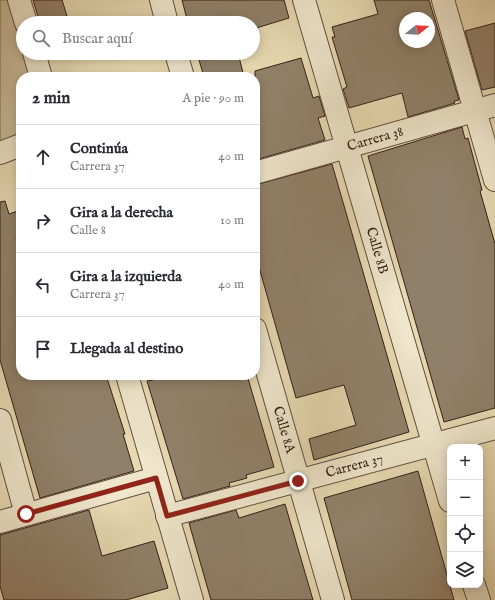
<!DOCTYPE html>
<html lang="es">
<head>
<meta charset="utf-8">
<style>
	body { margin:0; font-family:"IM FELL English",serif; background:#f7f7f7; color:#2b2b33 }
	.controls { position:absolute; right:12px; bottom:12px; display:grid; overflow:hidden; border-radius:8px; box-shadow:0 2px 10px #0003 }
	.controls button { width:36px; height:36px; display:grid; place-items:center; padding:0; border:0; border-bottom:1px solid #e1e1e2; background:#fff; color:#2b2b33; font:20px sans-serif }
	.compass { position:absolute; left:399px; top:12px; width:36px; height:36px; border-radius:50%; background:#fff; box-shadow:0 2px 10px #0003; rotate:72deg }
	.stop { position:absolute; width:12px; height:12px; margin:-9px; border:3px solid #8f2418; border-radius:50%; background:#fff }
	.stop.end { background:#8f2418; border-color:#fff; box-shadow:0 1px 4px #0008 }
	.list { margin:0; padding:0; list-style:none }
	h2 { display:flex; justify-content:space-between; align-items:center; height:52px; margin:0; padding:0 16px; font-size:17px }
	h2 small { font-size:13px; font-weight:400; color:#7c7c81 }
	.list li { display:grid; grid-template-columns:26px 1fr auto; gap:12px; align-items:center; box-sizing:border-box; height:64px; padding:0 16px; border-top:1px solid #e1e1e2 }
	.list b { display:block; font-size:15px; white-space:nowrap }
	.list p { margin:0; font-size:13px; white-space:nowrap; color:#7c7c81 }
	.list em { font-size:13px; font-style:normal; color:#7c7c81 }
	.icon { flex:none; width:22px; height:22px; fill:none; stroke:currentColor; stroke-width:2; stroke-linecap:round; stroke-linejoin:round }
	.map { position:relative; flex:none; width:495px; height:600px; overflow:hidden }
	.search { position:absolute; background:#fff; box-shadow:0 2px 10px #0003; left:16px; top:16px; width:244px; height:44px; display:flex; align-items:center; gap:10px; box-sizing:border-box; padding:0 14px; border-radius:22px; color:#7c7c81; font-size:15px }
	.panel { position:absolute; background:#fff; box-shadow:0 2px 10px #0003; left:16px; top:72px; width:244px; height:308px; border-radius:16px }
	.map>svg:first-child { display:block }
</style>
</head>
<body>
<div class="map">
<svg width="495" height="600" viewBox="0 0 495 600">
	<rect width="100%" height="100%" fill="#e7d9b1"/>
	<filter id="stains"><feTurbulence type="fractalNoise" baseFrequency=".005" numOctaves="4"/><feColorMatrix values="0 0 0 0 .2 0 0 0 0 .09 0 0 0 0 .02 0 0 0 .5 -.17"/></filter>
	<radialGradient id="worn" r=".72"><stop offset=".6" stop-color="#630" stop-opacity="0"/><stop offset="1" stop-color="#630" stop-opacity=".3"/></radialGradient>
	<path fill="#c8ba97" stroke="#7e6d58" d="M0 0H19L23 23V53H34L41 77H21V143L0 149Z"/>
	<path fill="#918069" stroke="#33201a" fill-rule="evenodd" d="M33 0H62L67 16 40 23Z
		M182 0H284L289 18 253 29V23H188Z
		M374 0H429L459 100 454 101 455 103 408 117 402 93 349 108 343 89 347 87 332 37H335L332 27 378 14ZM405 18H429V42H405Z
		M495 23V87L482 90 465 31Z
		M197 53H238L244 77H204Z
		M301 58 313 98 319 96 325 116 318 118 325 140 255 160V71Z
		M462 127 465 139 468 138 482 190 480 191 495 244V408L444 422 368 156Z
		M332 164 409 432 314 460 309 439 356 425 344 385 296 398 255 253V185Z
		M5 201 9 214 21 210V237L16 239 21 255V375H106L125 434H123L134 471 40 498 0 360V202Z
		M151 375H201L206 379 220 375H247L274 467 246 475 247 478 229 483 230 486 183 499 147 381 153 380Z
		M418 471 454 600H352L324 498Z
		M285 504 313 600H211L189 523 236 510 239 518Z
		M89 510 102 556 154 541 168 588 126 600H4L0 586V535Z"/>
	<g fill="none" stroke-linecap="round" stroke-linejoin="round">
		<defs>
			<g id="street">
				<path d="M19 0 26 23"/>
				<path d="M161 0 167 23"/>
				<path id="s1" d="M304 0 450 501"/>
				<path d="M443 0 495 180"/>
				<path d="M34 53 41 77"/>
				<path d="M176 53 183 77"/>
				<path d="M0 153 21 145"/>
				<path id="s2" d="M255 173 495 105"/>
				<path id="s3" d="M255 329 333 600"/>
				<path d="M127 375 192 600"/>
				<path d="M0 420 26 514"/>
				<path id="s4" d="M167 516 495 428"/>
				<path d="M0 522 156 478"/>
				<path d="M474 585 479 600"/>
			</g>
		</defs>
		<use href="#street" stroke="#604e40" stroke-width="24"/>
		<use href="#street" stroke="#efe6cc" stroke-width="22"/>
	</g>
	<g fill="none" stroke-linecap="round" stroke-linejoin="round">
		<path stroke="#8f2418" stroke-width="5" d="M26 514 156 478 167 516 298 481"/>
	</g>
	<g text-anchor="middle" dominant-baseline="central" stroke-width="3" stroke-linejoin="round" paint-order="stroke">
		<g font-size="14" fill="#33201a" stroke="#efe6cc">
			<text stroke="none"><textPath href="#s2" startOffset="125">Carrera 38</textPath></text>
			<text stroke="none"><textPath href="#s1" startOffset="261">Calle 8B</textPath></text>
			<text stroke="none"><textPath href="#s3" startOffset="105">Calle 8A</textPath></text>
			<text stroke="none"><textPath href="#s4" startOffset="194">Carrera 37</textPath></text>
		</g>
	</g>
	<rect width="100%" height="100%" filter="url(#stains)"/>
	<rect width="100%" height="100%" fill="url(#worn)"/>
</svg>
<div class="controls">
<button>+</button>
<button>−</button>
<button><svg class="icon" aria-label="locate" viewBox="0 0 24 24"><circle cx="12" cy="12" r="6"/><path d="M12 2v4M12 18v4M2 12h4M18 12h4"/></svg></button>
<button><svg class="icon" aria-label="layers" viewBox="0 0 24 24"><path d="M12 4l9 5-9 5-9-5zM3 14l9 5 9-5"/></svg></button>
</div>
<svg class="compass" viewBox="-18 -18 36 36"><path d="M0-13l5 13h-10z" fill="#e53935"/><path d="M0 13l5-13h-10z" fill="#7c7c81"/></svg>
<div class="stop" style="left:26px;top:514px"></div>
<div class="stop end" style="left:298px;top:481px"></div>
<div class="search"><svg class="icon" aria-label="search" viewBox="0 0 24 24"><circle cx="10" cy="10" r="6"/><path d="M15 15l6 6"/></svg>Buscar aquí</div>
<section class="panel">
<h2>2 min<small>A pie · 90 m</small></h2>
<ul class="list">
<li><svg class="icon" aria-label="ahead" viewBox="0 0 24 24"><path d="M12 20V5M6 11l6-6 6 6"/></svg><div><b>Continúa</b><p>Carrera 37</p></div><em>40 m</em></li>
<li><svg class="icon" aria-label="right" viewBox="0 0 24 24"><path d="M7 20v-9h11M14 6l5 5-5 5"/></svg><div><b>Gira a la derecha</b><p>Calle 8</p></div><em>10 m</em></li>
<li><svg class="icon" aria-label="left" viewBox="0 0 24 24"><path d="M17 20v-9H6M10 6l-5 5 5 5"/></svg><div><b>Gira a la izquierda</b><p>Carrera 37</p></div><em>40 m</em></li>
<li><svg class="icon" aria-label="arrive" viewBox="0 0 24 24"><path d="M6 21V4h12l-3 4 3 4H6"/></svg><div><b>Llegada al destino</b></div></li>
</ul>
</section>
</div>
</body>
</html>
